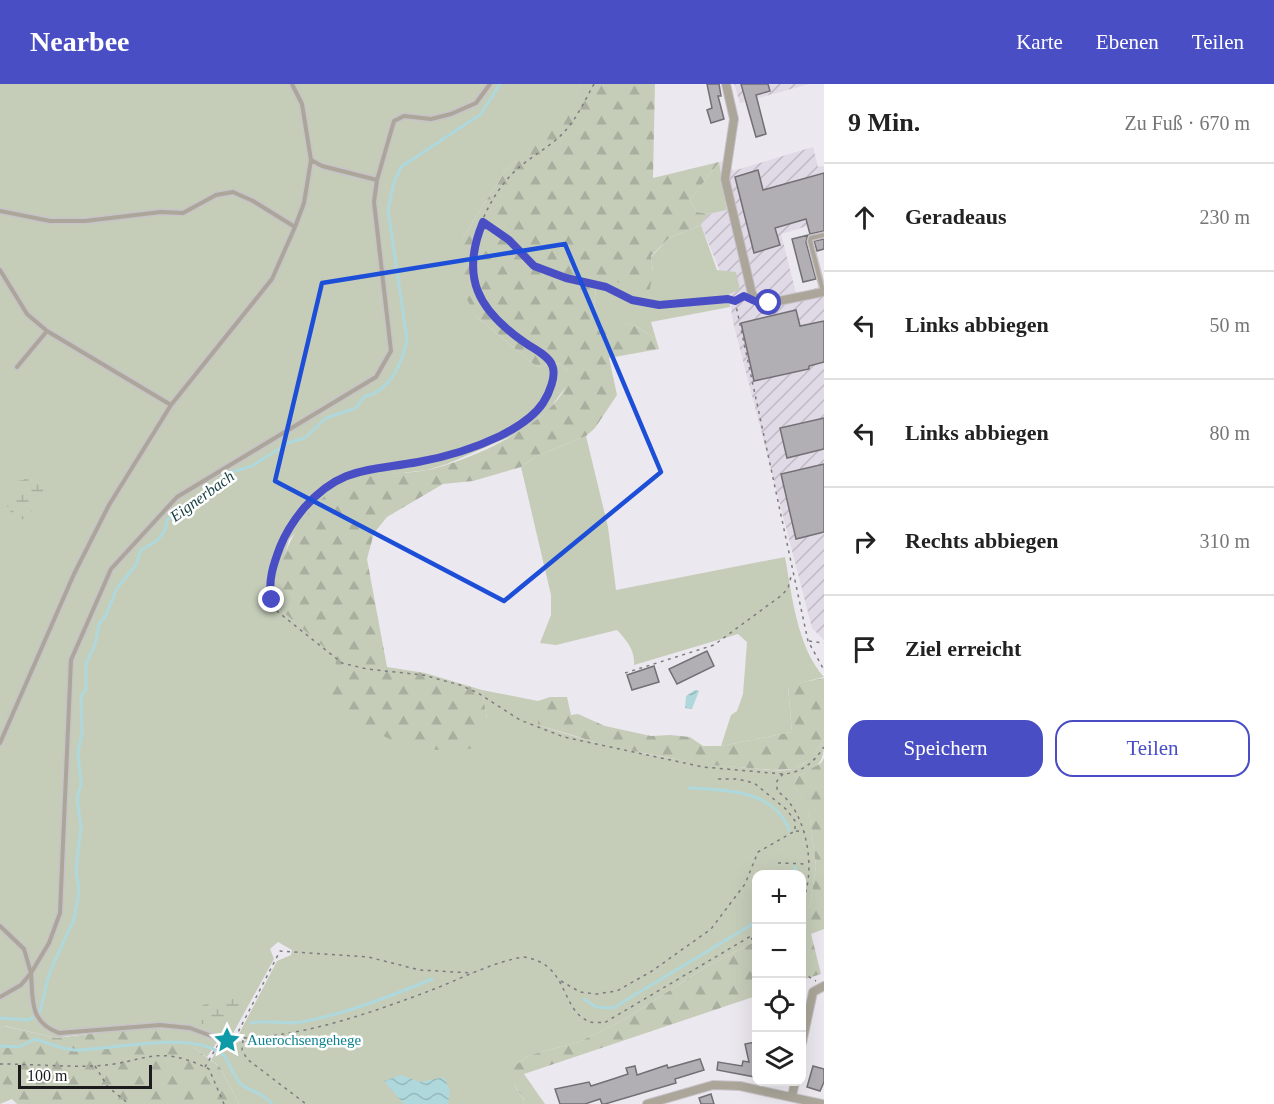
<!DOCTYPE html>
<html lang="de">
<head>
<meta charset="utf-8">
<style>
	body { margin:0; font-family:"Times New Roman",serif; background:#f2f2f2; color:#222 }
	.controls { position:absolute; right:18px; bottom:18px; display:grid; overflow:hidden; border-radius:12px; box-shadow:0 6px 24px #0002 }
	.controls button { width:54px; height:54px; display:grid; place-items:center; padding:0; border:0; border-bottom:2px solid #e0e0e0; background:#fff; color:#222; font:30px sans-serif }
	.scale { position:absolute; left:18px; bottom:15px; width:134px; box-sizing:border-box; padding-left:6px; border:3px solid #1c1b1d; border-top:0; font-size:16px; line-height:21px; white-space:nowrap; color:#1c1b1d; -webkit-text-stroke:4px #fff; paint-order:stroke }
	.stop { position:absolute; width:18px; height:18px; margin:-14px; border:4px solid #4a4ec4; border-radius:50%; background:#fff }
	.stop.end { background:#4a4ec4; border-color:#fff; box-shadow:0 2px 6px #0008 }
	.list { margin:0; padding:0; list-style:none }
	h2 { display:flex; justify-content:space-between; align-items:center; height:78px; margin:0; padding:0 24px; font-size:26px }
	h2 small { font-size:20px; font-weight:400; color:#767676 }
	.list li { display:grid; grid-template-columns:39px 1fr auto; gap:18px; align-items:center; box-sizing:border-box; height:108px; padding:0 24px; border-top:2px solid #e0e0e0 }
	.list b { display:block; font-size:22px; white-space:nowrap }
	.list em { font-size:20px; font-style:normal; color:#767676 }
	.actions { display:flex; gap:12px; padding:18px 24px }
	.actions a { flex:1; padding:14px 0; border:2px solid #4a4ec4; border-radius:18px; text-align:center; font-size:21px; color:#4a4ec4 }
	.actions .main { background:#4a4ec4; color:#fff }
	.icon { flex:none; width:33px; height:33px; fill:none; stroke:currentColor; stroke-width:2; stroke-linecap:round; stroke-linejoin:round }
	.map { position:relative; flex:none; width:824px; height:1020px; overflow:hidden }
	header { display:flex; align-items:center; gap:36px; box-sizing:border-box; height:84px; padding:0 30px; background:#4a4ec4; color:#fff }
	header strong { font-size:28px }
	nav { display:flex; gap:33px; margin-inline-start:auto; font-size:21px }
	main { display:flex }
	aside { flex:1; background:#fff }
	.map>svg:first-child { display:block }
</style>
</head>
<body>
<header>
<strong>Nearbee</strong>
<nav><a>Karte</a><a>Ebenen</a><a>Teilen</a></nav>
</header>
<main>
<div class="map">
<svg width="824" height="1020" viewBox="0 0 824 1020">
	<defs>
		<pattern id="industrial-furrows" width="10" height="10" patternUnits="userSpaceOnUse" patternTransform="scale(1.5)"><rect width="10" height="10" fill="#e0d9e6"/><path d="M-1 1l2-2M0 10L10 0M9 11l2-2" fill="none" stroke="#c0bac5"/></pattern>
		<pattern id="forest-firs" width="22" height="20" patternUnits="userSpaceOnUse" patternTransform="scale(1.5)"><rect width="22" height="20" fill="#c5cdb9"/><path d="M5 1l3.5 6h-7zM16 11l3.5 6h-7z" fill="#a9af9f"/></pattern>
		<pattern id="wetland-marsh" width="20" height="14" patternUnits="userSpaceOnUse" patternTransform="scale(1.5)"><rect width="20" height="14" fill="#c5cdb9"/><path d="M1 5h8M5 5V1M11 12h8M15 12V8" fill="none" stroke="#a9af9f"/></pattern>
		<pattern id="water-waves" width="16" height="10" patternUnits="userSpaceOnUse" patternTransform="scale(1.5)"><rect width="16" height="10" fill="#afd8dc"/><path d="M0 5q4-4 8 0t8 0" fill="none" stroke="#96b9bc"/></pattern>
	</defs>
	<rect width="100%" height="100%" fill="#ece8ef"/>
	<path fill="url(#industrial-furrows)" d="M734 0H809L740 19Z
		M813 63 818 83 824 82V137L781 150 796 209 824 202V556L812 544 733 238 729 209 701 141 708 130 727 126 719 78 728 76 733 87Z"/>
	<path fill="#c5cdb9" d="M0 0H582L566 29 505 87 462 155 476 232 537 283 558 279 569 287V298L549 326 521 348 447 380 427 386 369 393 330 408 289 456 276 502 283 528 338 574 487 635 482 606 538 617V641C606 664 677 678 749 684 763 685 782 689 795 684 809 679 816 668 824 656 824 682 818 681 797 693L794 701 809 726 816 782 810 822 802 829V790H756V857L706 883 627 934 579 958 530 971 514 982V1001L524 1016 523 1020H239L220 983 211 976C221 960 227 957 246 957L239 950 277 877 291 871 292 866 278 858 270 865 274 875 232 951 217 958 207 973 193 963 100 947 56 954 5 942 0 944Z
		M719 78 727 126 708 130 697 128 690 116Z
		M701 141 717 186 736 188 740 206 729 210 730 223 651 238 656 255 636 242 598 233 594 221 596 205 614 196 653 188 651 173 669 154Z
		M586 352 608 443 616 506 785 473C792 511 797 563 824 593L788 602 792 648 721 662 731 631 737 627 743 610 747 558 738 550 634 581C635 566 627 557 617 546L556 561 540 559 551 531V511L521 383 537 372Z"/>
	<path fill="url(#forest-firs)" d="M582 0H655L653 94 719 78 690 116 697 128 708 130 701 141 669 154 651 172 653 188 649 210 614 197 596 205 594 221 598 232 636 242 656 255 659 265 609 274 617 311 595 344 586 352 537 372 521 383 473 397 443 400 387 433 374 449 367 475 387 583 425 589 482 606 487 635 477 664C407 672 378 657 328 608L337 574 283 528 274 514C280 471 296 436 330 408 355 387 396 392 427 386 467 378 569 335 569 287L558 279 537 283 476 232 464 210 461 184 462 155 505 87 565 29Z
		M824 594V656L811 675 794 685 773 686 702 680 612 663 538 641V617L550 613H567L571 631 578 630 605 642 651 652 670 651 690 653 703 662H721L792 648 788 601Z
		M824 674V845L811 850 821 890 802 896V829L810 822 816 782 809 727 794 701 797 693 821 679Z
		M756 857V912L524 990 545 1020H523L524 1015 514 1001V982L530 971 579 958 627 934 706 883Z
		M4 942 56 954 148 943 193 963 220 983 239 1020H17L12 1015 0 1020V944Z"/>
	<path fill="url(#wetland-marsh)" d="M31 389 42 393 40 397 44 405 29 433 25 436 14 433 6 420 17 414 14 406 16 397 23 396Z
		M231 914 242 920 244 927C227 941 218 946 196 938L193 926 216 915Z"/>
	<path fill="url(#water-waves)" d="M695 606 699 607 692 625 685 624 686 612Z
		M401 991 420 998 444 993 450 1007 448 1020H404L384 997Z"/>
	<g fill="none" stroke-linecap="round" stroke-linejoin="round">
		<path stroke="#afd8dc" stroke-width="3" d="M689 704C725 706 775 706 789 746
			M795 783 796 790
			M584 915 596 923 613 924 756 838
			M0 934 29 936 40 928 49 890 74 835 77 819 79 805 76 787 81 742 77 715 81 700 78 669 82 648 81 612 86 606V579L95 561 99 540 106 531 117 504 136 481 141 466C153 460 167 452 167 436L232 388 252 382 290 358 305 354 326 334 356 324 364 313C390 307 403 278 407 255L388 126 394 98 401 83 481 30 500 0
			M251 939C267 935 285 941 301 938 342 931 394 911 432 895
			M0 962 19 963 35 955C48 959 66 967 79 966 115 965 194 946 223 971 230 977 232 990 239 998 246 1007 261 1006 272 1020"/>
	</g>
	<path fill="#b1aeb4" stroke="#726f75" stroke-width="1.5" d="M707 0H719L721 12H718L724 35 711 39 707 26 712 24Z
		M741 0H768L770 7 756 11 766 50 756 53Z
		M758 86 763 106 824 89V147L810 150 806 135 775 144 780 161 754 169 735 93Z
		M808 151 806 158 816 195 803 198 792 155Z
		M824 155V165L817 167 814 157Z
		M796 226 800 242 824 237V278L809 282V285L754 297 741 239Z
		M824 334V365L787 374 780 344Z
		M824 380V448L796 455 781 390Z
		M707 567 714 582 677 600 669 585Z
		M654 582 659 598 632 606 627 591Z
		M756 958 755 993 717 986 718 978 742 982 743 977 749 978 745 960Z
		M700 975 704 986 675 995 676 999 605 1020H602L600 1015 585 1020H560L555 1005 589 998 591 1002 613 995 628 990 626 984 635 982 637 991 667 981 668 984Z
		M813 982 824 985V998L820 1007 807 1003Z
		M711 1010 714 1020H701L699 1014Z"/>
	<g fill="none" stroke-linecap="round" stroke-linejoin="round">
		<defs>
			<path id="lane" d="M311 76 322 82 377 96
				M0 127 50 137H85L161 128 183 129 216 111 233 108 253 117 295 143
				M0 186 27 230 47 247 171 321
				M823 207 810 157 811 154 824 151
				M17 283 47 247
				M0 659 74 490 109 421 171 321 272 195 295 143 304 119 311 76 302 20 292 0
				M0 842 24 865 31 889
				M31 889 49 859 60 829 71 576 111 485 177 413 376 293 391 267 374 118 377 96 394 37 404 32 431 35 451 30 476 19 490 0
				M0 913 21 901 31 889C33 916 29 938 59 949L160 941 190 944 222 956"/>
			<path id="street" d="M726 0 734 35 725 95 752 210 759 219H769L824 208
				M802 959 813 908 824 902
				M792 1012 795 998
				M647 1020 713 1001 740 1002 822 1020"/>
		</defs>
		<use href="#lane" stroke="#c7c3c9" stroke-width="7"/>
		<use href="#street" stroke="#c7c3c9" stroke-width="10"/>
		<path stroke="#7d7b7f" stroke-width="1.5" stroke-dasharray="3 4.5" stroke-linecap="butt" d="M594 0C585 16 577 34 565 47 550 64 527 74 512 90 482 121 458 182 483 222 498 245 529 262 551 277 556 288 553 298 548 308 530 350 461 370 420 378 392 383 361 383 335 396 310 409 288 440 279 466 271 488 266 506 278 528L342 579 367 585 423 591 460 601 478 609 520 636 564 653 703 683 783 690C802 689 814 678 824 663
			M484 139 509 156 534 182 566 194 606 203 632 216 659 221 728 215 735 217 745 212
			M735 217 808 557 824 586
			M809 557 824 559
			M625 589 714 561 782 511 788 504 792 489
			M783 690 777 697V707C807 726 817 787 802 818
			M796 747 805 748
			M778 779 807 780
			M751 854 756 860
			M802 889 816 897
			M561 897 580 908 596 910 617 907 652 887 711 845 745 800 758 768 795 747V737L787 726 754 699 737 695H718
			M229 954C296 956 374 928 437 904 464 893 494 878 523 873 570 879 559 926 590 938 593 939 600 938 604 939L756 849
			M235 954 280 867 368 873 420 886 473 889
			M243 956 242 966 247 975 306 1020
			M0 980C31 980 62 983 93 982 145 980 154 958 209 985L224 1020
			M95 982 108 1003 129 1020
			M205 983 218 961"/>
		<use href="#lane" stroke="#aba699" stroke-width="4"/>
		<use href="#street" stroke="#aba699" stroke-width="8"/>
	</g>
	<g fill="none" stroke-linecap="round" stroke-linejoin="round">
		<path stroke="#4a4ec4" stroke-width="8" d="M272 516C267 498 274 479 280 463 286 448 294 436 304 424 340 383 368 387 418 378 446 373 475 364 500 352 516 344 533 334 543 319 549 310 557 291 552 281 548 271 532 264 524 258 478 226 460 193 483 138L509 156 534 182 566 194 606 203 632 216 659 221 728 215 735 217 744 212 759 219H769"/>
	</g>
	<path fill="none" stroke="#1d4ed8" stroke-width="4.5" stroke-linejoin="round" d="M565 160 661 388 504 517 275 397 322 199Z"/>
	<defs>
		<symbol id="sight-bare" viewBox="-9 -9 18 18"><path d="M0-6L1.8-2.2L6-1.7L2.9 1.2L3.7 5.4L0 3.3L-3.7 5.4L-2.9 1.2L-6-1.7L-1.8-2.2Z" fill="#0f9aa8" stroke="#fff" stroke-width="2.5" paint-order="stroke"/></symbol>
	</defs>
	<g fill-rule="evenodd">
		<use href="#sight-bare" x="208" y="937" width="38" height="38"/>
	</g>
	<g text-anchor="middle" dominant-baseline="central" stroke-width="5" stroke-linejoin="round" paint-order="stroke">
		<g font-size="15" fill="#0d838f" stroke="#fff" text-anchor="start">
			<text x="247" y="956">Auerochsengehege</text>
		</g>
		<g font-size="16" font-style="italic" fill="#143c40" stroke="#fff">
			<text transform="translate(202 412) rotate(-36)">Eignerbach</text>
		</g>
	</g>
</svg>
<div class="controls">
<button>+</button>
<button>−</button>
<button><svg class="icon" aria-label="locate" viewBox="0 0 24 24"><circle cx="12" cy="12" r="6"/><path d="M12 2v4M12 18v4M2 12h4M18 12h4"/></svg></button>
<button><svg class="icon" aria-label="layers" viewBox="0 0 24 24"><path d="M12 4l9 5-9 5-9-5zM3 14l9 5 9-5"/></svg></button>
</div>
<div class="scale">100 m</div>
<div class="stop" style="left:769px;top:219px"></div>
<div class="stop end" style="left:272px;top:516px"></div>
</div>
<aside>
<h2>9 Min.<small>Zu Fuß · 670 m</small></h2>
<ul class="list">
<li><svg class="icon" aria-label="ahead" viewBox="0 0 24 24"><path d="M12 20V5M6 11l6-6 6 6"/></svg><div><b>Geradeaus</b></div><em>230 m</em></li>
<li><svg class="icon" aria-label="left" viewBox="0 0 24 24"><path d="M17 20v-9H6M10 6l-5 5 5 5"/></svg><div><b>Links abbiegen</b></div><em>50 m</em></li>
<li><svg class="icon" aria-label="left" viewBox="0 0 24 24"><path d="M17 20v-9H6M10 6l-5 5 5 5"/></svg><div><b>Links abbiegen</b></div><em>80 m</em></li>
<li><svg class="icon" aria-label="right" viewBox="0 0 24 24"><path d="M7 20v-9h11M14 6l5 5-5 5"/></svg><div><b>Rechts abbiegen</b></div><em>310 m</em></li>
<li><svg class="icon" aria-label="arrive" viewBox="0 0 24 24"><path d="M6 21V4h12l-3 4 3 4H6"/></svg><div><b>Ziel erreicht</b></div></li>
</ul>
<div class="actions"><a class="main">Speichern</a><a>Teilen</a></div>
</aside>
</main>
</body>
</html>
